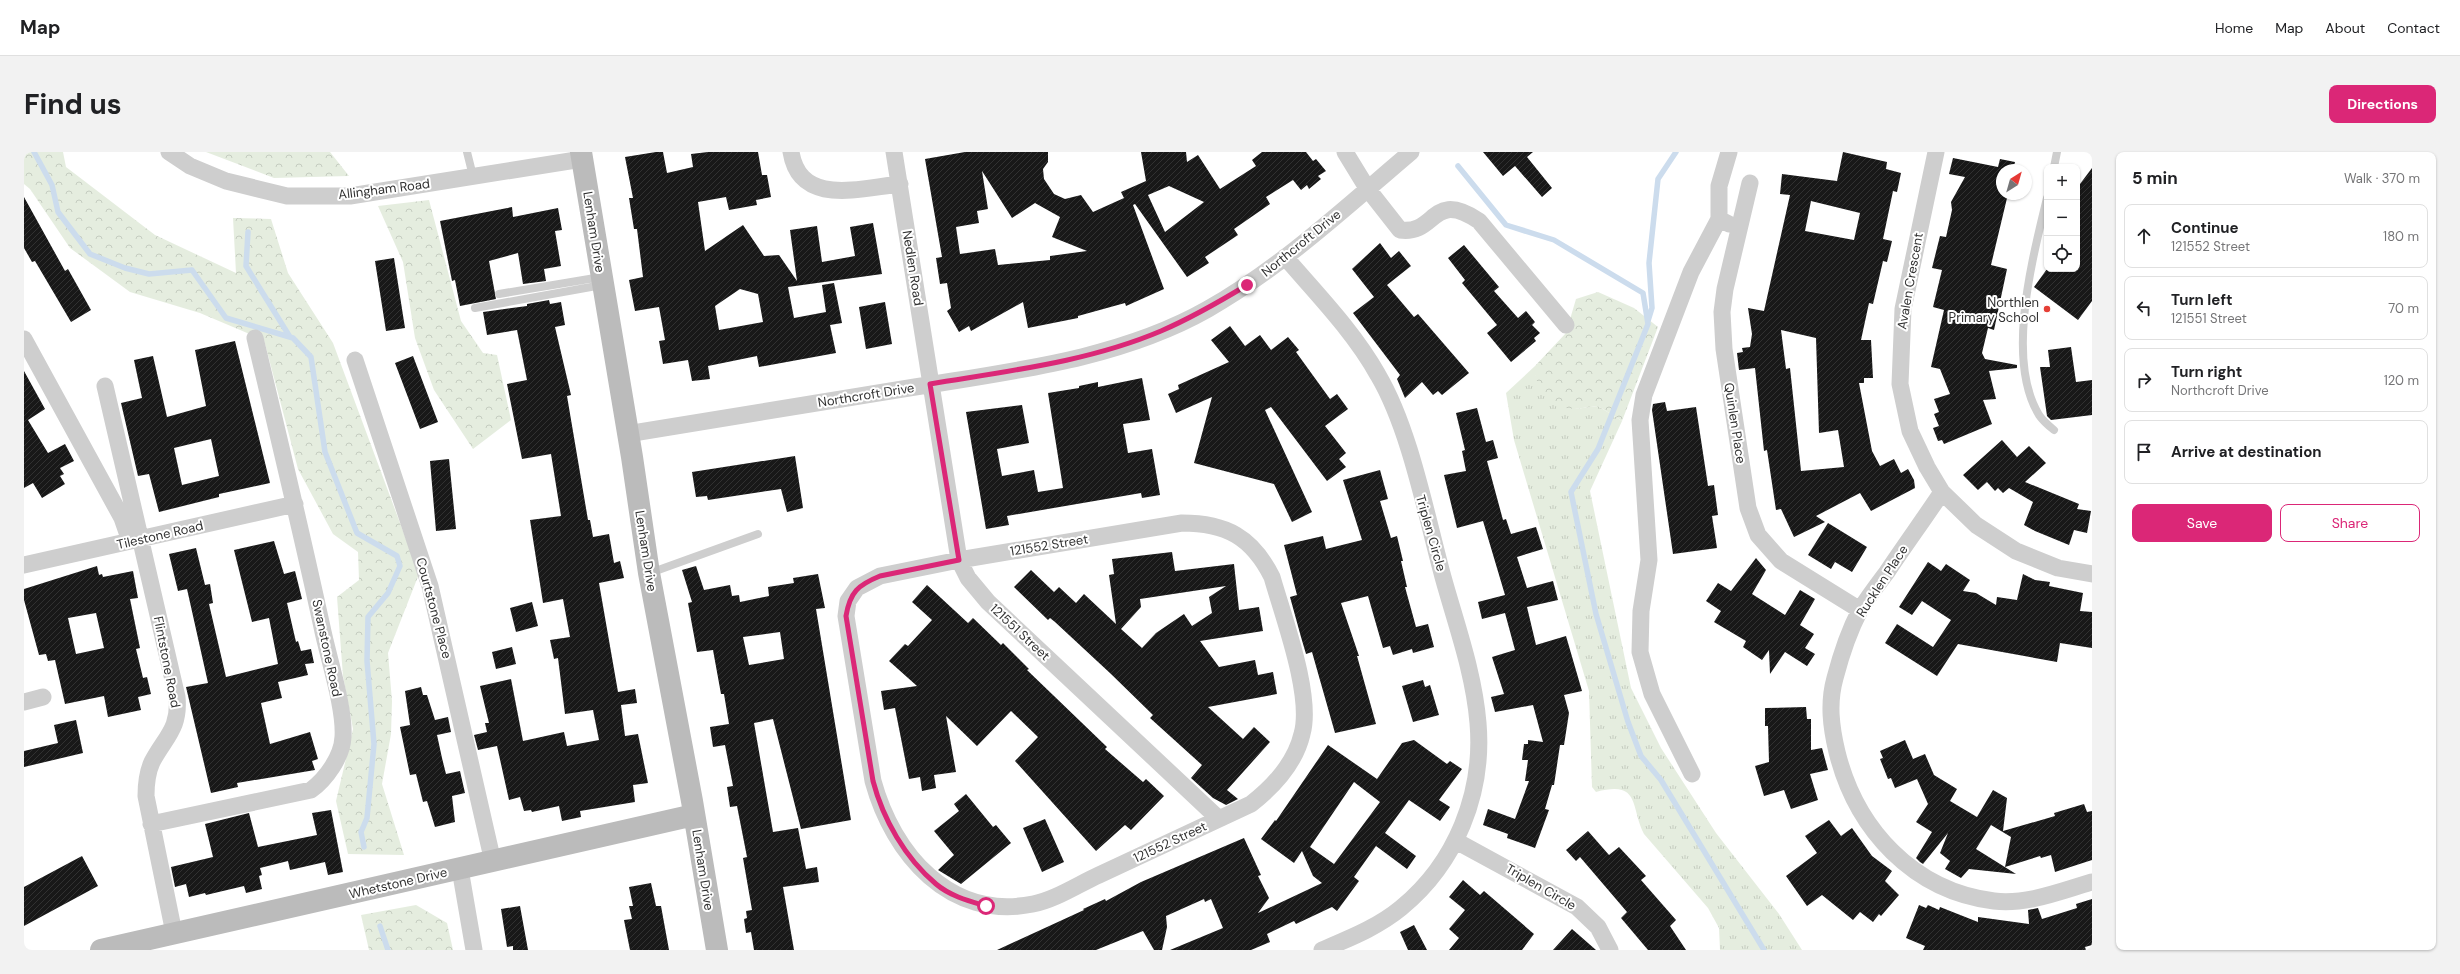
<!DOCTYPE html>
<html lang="en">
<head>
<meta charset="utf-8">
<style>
	body { margin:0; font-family:"DM Sans",sans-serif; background:#f2f2f2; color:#202124 }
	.controls { position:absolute; right:12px; top:12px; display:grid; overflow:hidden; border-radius:8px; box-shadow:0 1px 3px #0004 }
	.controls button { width:36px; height:36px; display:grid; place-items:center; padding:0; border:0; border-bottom:1px solid #e0e0e0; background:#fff; color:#202124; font:20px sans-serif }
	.compass { position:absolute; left:1972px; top:12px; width:36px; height:36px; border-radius:50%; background:#fff; box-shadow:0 1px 3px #0004; rotate:37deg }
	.stop { position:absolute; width:12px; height:12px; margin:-9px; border:3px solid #db2777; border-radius:50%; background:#fff }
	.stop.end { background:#db2777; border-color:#fff; box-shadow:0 1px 4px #0008 }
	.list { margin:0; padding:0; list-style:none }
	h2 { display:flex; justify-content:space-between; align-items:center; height:52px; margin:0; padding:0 16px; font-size:17px }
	h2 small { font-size:13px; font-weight:400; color:#757577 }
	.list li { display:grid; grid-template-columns:26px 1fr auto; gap:12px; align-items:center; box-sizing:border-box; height:64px; margin:0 8px 8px; padding:0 8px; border:1px solid #e0e0e0; border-radius:8px }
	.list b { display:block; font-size:15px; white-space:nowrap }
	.list p { margin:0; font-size:13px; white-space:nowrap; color:#757577 }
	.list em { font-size:13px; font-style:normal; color:#757577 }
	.actions { display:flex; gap:8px; padding:12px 16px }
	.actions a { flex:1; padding:9px 0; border:1px solid #db2777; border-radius:8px; text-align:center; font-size:14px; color:#db2777 }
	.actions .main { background:#db2777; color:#fff }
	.icon { flex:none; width:22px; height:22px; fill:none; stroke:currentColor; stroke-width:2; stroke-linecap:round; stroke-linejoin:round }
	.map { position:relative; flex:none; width:2068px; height:798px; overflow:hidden; border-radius:8px }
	header { display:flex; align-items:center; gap:24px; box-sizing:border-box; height:56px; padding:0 20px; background:#fff; border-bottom:1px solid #e0e0e0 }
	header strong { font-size:19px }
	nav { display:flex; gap:22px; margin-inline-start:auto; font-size:14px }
	.intro { display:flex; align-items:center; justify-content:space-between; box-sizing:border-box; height:96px; padding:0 24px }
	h1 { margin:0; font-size:28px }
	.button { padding:10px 18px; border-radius:8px; background:#db2777; color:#fff; font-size:14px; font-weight:700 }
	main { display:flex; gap:24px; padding:0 24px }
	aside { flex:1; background:#fff; border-radius:8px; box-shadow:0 1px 3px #0004 }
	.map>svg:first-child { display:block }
</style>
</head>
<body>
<header>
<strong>Map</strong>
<nav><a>Home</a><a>Map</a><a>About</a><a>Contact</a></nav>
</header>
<div class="intro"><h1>Find us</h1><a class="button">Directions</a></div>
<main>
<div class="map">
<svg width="2068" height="798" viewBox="0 0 2068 798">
	<defs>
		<pattern id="grass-tufts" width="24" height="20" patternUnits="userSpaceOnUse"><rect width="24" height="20" fill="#e5eddf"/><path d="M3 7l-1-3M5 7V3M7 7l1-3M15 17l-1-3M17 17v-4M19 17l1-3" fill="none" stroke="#c5ccc0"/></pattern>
		<pattern id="forest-crowns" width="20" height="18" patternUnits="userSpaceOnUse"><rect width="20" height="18" fill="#e5eddf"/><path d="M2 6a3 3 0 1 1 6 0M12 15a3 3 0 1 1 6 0" fill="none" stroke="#c5ccc0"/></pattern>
		<pattern id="building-hatch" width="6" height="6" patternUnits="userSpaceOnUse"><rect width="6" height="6" fill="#181818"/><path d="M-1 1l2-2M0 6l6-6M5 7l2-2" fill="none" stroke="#313131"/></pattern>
	</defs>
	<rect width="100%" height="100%" fill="#fff"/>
	<path fill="url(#grass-tufts)" d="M1511 214V223L1551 257 1574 254 1598 269 1566 339 1607 536 1637 596 1692 681 1755 762 1778 798H1696L1695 776 1684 756 1620 682C1606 655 1617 628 1572 640L1568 635 1565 539 1490 288 1482 241Z"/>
	<path fill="url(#forest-crowns)" d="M0 0H39L42 15 131 83 212 121 209 66 247 67 264 121 309 191 395 422 364 501 368 549 367 582 358 632 380 703 324 702 312 649 329 577 319 524 313 445 335 428 334 400 309 382 274 317 240 188 176 161 106 140 46 96 6 37 0 32Z
		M182 0H306L325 24 250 26Z
		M405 48 437 169 459 201 473 203 487 268 449 297 410 238 391 186 379 110 354 54Z
		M1574 140 1610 156 1634 175 1598 269 1574 254 1551 257 1533 255 1517 241 1511 223V214L1542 181 1552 147Z
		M392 753 423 771 429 798H345L337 763Z"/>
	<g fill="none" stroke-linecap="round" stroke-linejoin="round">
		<path stroke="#ccdced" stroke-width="5.5" d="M10 0 28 33 34 60 66 102 101 116 125 122 168 118 202 166 269 186 287 205 301 300 333 381 373 404 376 414 364 441 344 465 343 509 350 592 343 666 337 680 340 695
			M1434 14 1482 73 1530 88 1619 141 1624 172 1574 297 1547 340 1572 462 1604 570 1617 604 1637 628 1740 798
			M224 80 222 114 266 185
			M1624 169 1628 156 1625 111 1634 27 1652 0
			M356 774 364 798"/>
	</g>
	<path fill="url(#building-hatch)" fill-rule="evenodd" d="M632 0H639L643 21 669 15 667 2 684 0H734L738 23H743L747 45 732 48 733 53 705 58 702 45 674 50 681 99 719 73 740 104 755 103 773 129 766 78 793 74 798 110 831 104 826 75 849 71 858 122 764 135 770 166 802 160 798 133 810 131 818 171 806 173 812 201 735 215 733 204 684 214 686 227 668 229 664 208 639 212 635 189 641 188 635 155 611 159 605 128 619 125 613 77H610L605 46H609L601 5ZM716 137 734 142 739 170 695 178 691 154Z
		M941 0H1024V10L1019 17 1020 27 1030 42 1041 47 1057 43 1069 60 1100 46 1097 40 1122 29 1117 0H1162L1163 10 1174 3 1196 37 1232 14 1228 8 1238 0H1282L1289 9 1292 7 1302 19 1294 24 1297 27 1285 37 1283 33 1277 38 1269 28 1242 45 1246 52 1210 77 1214 83 1181 105 1185 111 1163 125 1111 52 1109 53 1140 137 1102 154 1101 151 1054 164V166L1004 176 999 150 947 179 945 174 935 180 923 159 927 156 923 131 916 132 912 106 918 105 901 7ZM958 19 988 66 1011 51 1036 65 1028 85 1063 99 1026 104V108L974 113 971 97 936 102 932 75 955 71 953 59 964 57ZM1145 34 1180 50 1141 80 1124 43Z
		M1459 0H1509L1503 5 1528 36 1518 45 1491 14 1479 24Z
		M1819 0 1863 10 1862 17 1877 21 1873 40 1869 39 1859 87 1868 89 1863 110 1859 109 1849 152 1845 151 1837 188H1847L1849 226H1840V231H1835L1848 299 1856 314 1870 307 1877 321 1884 317 1890 328 1891 336 1847 359 1836 341 1792 364 1801 370 1770 385 1757 357 1752 358 1743 298 1740 299 1731 216 1715 218 1713 201 1719 200 1718 196 1726 195 1728 182 1724 156 1740 159 1766 43 1756 42 1758 22 1813 29ZM1787 49 1836 61 1830 88 1781 79ZM1757 178 1792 186 1795 281 1814 278 1820 315 1777 319 1766 216 1762 217Z
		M1929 6 1974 15 1976 7 1991 10 1989 18H1978V42H1984L1967 113 1983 117 1970 178 1964 176 1958 201 1961 207 1993 213V216L1965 219 1972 247 1959 248 1968 272 1920 292 1918 288 1914 289 1909 276 1915 274 1910 262 1915 260 1910 247 1926 242 1916 217 1907 215 1920 158 1909 155 1918 118 1908 116 1916 84 1922 85 1928 58 1927 50 1941 25 1925 22Z
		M2068 16V149L2054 168 2010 135 2023 117H2053V36Z
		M0 45 41 119 44 117 67 158 47 170 11 109 8 110 0 96Z
		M488 55 489 65 534 56 538 78 531 79 537 114 520 117 522 129 499 132 494 101 465 109 472 147 436 154 431 128 428 129 416 69Z
		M1356 91 1367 106 1375 99 1387 114 1363 133 1390 165 1394 162 1445 221 1418 243 1414 239 1409 243 1398 230 1381 246 1373 227 1376 223 1329 161 1350 145 1328 117Z
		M1440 93 1475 135 1470 139 1494 166 1502 159 1511 170 1508 173 1516 181 1510 186 1512 189 1487 210 1463 181 1473 173 1438 131 1441 128 1424 106Z
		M370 106 381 176 362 179 351 109Z
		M525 148 526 152 537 150 541 173 531 175 547 243 543 244 564 368H566L569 385 585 382 590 411 596 409 600 426 575 431 594 540 611 537 613 551 597 553 601 584 614 582 624 631 609 633 611 650 556 659 557 665 538 669 535 654 508 660 507 658 500 659 496 645 485 648 473 594 454 598 450 583 463 580 461 571H465L456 534 487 527 499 589 540 580 543 594 575 588 569 558 541 562 534 506 530 507 526 488 546 485 539 447 519 451 506 368 537 364 527 302 498 307 483 232 503 228 493 178 463 183 459 160 503 154V152Z
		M861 150 868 192 842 197 835 155Z
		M1206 174 1221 194 1236 183 1247 198 1264 185 1275 198 1272 200 1306 247 1313 242 1324 257 1301 274 1322 301 1315 307 1322 315 1303 329 1247 255 1241 258 1288 360 1268 370 1250 332 1170 311 1188 245 1152 261 1144 242 1155 237 1154 233 1205 210 1187 188Z
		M211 189 246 331 195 342V345L135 360 125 322 114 324 97 251 118 246 110 208 129 204 143 265 182 254 171 198ZM187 287 195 324 158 333 150 296Z
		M2047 195 2052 230 2068 228V263L2027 268 2023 264 2016 215H2026L2024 198Z
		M389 204 414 270 396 277 371 211Z
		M0 219 21 257 4 268 24 301 41 292 50 309 36 316 40 322 36 324 41 332 18 346 9 331 0 336Z
		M1118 226 1126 268 1099 272 1104 301 1128 297 1136 343 1118 346 1117 341 983 364 985 373 962 377 942 260 998 253 1005 291 973 297 978 324 1010 318 1014 340 1039 336 1024 241 1055 236V234L1074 230V235Z
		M1641 250 1643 259 1672 255 1684 334 1690 333 1694 363 1688 364 1693 396 1649 402 1628 258 1629 252Z
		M1453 256 1462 290 1469 288 1474 306 1463 309 1479 368 1482 367 1487 382 1512 375 1519 397 1493 405 1503 436 1529 429 1534 448 1503 455 1512 493 1542 484 1558 539 1540 543 1545 561 1540 593H1536L1530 633H1528L1521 657 1525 658 1511 696 1483 686 1484 682 1459 673 1464 657 1491 667 1505 629H1501L1504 608H1498L1500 592H1504V588L1519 590 1509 553 1471 560 1467 545 1480 542 1468 505 1491 498 1481 461 1458 467 1454 450 1481 443 1459 369 1433 376 1420 323 1442 319 1438 299 1441 298 1432 261Z
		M1978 288 1993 305 2005 294 2022 311 2001 330 2055 352 2053 357 2067 359 2063 381 2050 378 2045 393 2011 379 2000 373 2009 350 1985 336 1979 341 1974 336 1971 339 1963 330 1954 338 1939 323Z
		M771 304 779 356 763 360 757 337 684 348 683 344 672 345 668 320Z
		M425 307 432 377 412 379 406 309Z
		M1356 318 1364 347 1356 349 1367 386 1373 384 1379 409H1377L1383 435H1381L1392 475 1404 472 1410 495 1389 501 1388 497 1369 503 1366 494 1359 496 1344 444 1317 451 1335 504H1333L1352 572 1311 581 1288 500 1282 502 1277 485 1266 445 1273 443 1260 393 1299 384 1302 397 1338 388 1319 328Z
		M1804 371 1843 395 1828 420 1811 410 1807 417 1784 403Z
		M250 389 260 422 271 419 278 447 263 451 272 490 274 489 277 499 287 497 290 511 281 512 284 523 254 530 258 546 237 551 246 592 286 580 294 607 288 609 291 618 213 631 214 635 187 641 162 535 184 531 163 437 154 439 145 402 172 396 181 433 186 432 189 451 185 452 202 525 254 512 245 466 228 470 210 398Z
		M1148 400 1151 419 1210 412 1215 458 1235 455 1239 479 1176 489 1195 515 1231 508 1234 523 1249 520 1253 542 1184 555 1219 587 1230 575 1246 590 1203 638 1214 647 1202 653 1189 646 1167 626 1178 613 1126 566 1129 563 1087 522 1031 470 1026 466 1024 468 990 435 1007 418 1030 440 1035 435 1052 451 1060 442 1092 472 1085 423 1090 422 1088 407ZM1202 434 1185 445 1188 461 1168 474 1160 462 1132 481 1118 496 1097 477 1117 455 1116 447Z
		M1732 406 1742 418 1728 442 1761 463 1776 438 1791 447 1776 473 1790 482 1781 496 1791 502 1783 514 1761 500 1746 522 1745 498 1738 508 1719 495 1722 489 1690 470 1697 459 1682 449 1694 431 1707 439Z
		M1904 410 1917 419 1922 412 1946 428 1939 439 1952 441 1972 453 1973 445 1993 448 1999 422 2011 428 2026 430 2025 434 2059 441 2056 459 2068 460V496L2036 491 2033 510 1934 492 1913 524 1861 491 1873 472 1909 495 1927 468 1898 449 1888 463 1875 455Z
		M73 414 75 423 78 422 79 425 109 419 114 446 106 447 116 496 112 497 119 526 123 525 127 542 114 545 117 558 84 565 80 544 41 552 31 508 24 509 22 502 15 503 0 448V437ZM72 461 80 496 52 502 44 466Z
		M672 414 680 438 706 433 708 444 715 443 716 450 745 444 744 435 770 431 769 426 794 422 801 456 792 457 827 668 777 677 749 567 730 571 749 680 774 676 782 717 793 715 795 730 759 735 770 798H730L727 780 722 781 720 767 723 766 722 759 728 758 719 706 723 705 713 654 706 655 703 635 709 634 701 593 689 595 686 575 705 572 700 542H697L689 498 673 500 664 451 668 450 658 418ZM756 480 760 507 725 513 719 485Z
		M903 433 944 471 949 466 977 493 979 491 1005 517 1003 518 1083 595 1081 597 1119 630 1122 627 1140 644 1107 678 1101 673 1072 699 991 609 1014 585 987 559 953 594 922 564 932 620 910 623 912 636 898 639 896 625 885 627 871 556 860 558 857 539 893 534 865 509 881 492 884 494 908 468 888 450Z
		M508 450 514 474 492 480 486 456Z
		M488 495 492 512 472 517 468 500Z
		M1399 528 1401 535 1406 533 1415 563 1389 570 1378 534Z
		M397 535 399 543H403L411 568 424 565 427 580 413 583 418 606 422 622 436 619 441 641 428 644 431 670 411 675 403 649 399 650 392 622 386 623 376 575 386 573 381 539Z
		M1782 555 1783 567H1787V598L1798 596 1804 618 1786 622 1794 648 1767 657 1760 638 1740 644 1731 614 1745 610 1744 574H1741V556Z
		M52 568 59 601 0 615V599L34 591 30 573Z
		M1390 588 1423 612 1426 609 1438 617 1415 648 1426 655 1416 669 1385 648 1361 681 1392 704 1383 717 1352 694 1330 725 1335 729 1313 759 1308 755 1272 772 1270 769 1243 782 1246 790 1227 798H1146L1199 776 1187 747 1181 750 1180 747 1142 764 1143 775 1138 798H1130L1119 779 1072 798H973L1060 758 1059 757 1081 747 1082 749 1117 730 1220 686 1237 723 1234 724 1245 746 1234 761 1298 731 1289 724 1278 699 1270 711 1237 687 1251 668 1252 669 1304 593 1353 627 1378 591ZM1330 630 1356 650 1310 712 1286 695Z
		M1881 588 1889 607 1901 602 1910 623 1933 637 1926 649 1953 665 1969 638 1983 646 1979 679 2031 664 2030 661 2060 652 2063 660 2068 659V708L2031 720 2027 703 2017 706 2016 704 1981 715 1987 685 1967 673 1952 697 1992 722 1945 717 1937 726 1921 717 1926 709 1916 701 1924 681 1899 712 1896 710 1892 706 1908 680 1892 670 1904 652 1893 627 1871 636 1867 626 1864 627 1856 607 1859 606 1856 599Z
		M942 642 969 675 972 673 987 691 937 732 914 718 930 703 910 679 935 659 930 652Z
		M307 658 319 720 304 723 301 710 266 718 264 709 236 716 238 723 235 724 238 737 222 741 220 734 182 743 181 741 165 745 162 732 151 735 147 715 189 705 181 672 225 661 234 695 293 683 288 661Z
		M1021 667 1040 710 1018 720 999 676Z
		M1805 668 1817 684 1828 676 1848 704 1868 719 1861 729 1875 743 1857 764 1855 762 1849 770 1836 760 1829 768 1798 743 1783 754 1762 724 1793 701 1781 684Z
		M1564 679 1585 703 1595 695 1622 724 1617 728 1652 768 1646 774 1662 798H1624L1597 766 1603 760 1556 705 1552 709 1542 698Z
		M58 704 74 734 0 774V735Z
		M1439 728 1456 743 1460 739 1510 782 1498 798H1425L1435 786 1425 777 1441 758 1425 745Z
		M627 731 632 754H637L645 798H606L600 768 608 767 605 754H609L605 735Z
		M2068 747V793L2061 795 2062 798H1899L1901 794 1882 786 1895 753 1902 756 1904 753 1915 758 1916 755 1954 770V765L2005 772 2004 758 2014 756 2018 767 2053 756 2052 752Z
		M496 754 504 798H489V794L483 795 477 757Z
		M1390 773 1403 798H1384L1376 780Z
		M1548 777 1572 798H1529Z"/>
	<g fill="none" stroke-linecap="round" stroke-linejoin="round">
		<path stroke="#cecece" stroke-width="8" d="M443 0 449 24
			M2030 15 2033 0
			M2023 46C2009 105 1981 207 2015 263 2019 269 2025 274 2030 278
			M475 142 577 125
			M451 156 578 133
			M626 421 734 382"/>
		<path stroke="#cecece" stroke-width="17" d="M145 0 166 14 202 29 263 44H326L558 7
			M767 0C776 55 836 36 876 32
			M870 0 935 408 944 426 964 450 1195 667
			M1321 0 1343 36 1376 78C1413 83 1407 37 1455 69L1542 173
			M1705 0 1695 34V67L1705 72
			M1912 0 1879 157 1876 232 1886 279 1903 315 1918 340 1952 373 1992 399 2034 416 2068 422
			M1726 31 1701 137 1698 160 1700 197 1724 356 1734 383 1757 409 1836 458
			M1261 105C1293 142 1330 180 1354 223 1386 277 1402 363 1419 425 1432 472 1450 521 1454 571 1460 641 1432 711 1377 756 1354 775 1326 786 1298 798
			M0 187 98 366 106 389
			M331 208 406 434 469 710
			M81 234 153 545C156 577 141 585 128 610 123 621 122 632 122 644L150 781
			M603 282C699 267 795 251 891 235 989 219 1096 207 1184 157 1258 115 1322 55 1387 0
			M1918 340C1900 367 1881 393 1863 420 1854 432 1844 445 1836 458 1825 479 1817 503 1811 526 1804 551 1807 575 1813 600 1832 677 1889 739 1970 749 2003 753 2037 739 2068 730
			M1158 371C1202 371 1228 385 1248 425 1259 464 1289 544 1278 582 1271 612 1250 634 1227 652 1176 676 1126 699 1075 723 1055 732 1031 748 1009 752 926 769 869 702 849 629L822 464 824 449 833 436 856 424 935 408Z
			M0 413 271 352
			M0 550 19 545
			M1668 622 1628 542 1616 500 1617 459 1625 408 1616 268 1620 243 1667 120 1695 67
			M127 672 287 638C302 627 318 605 319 585 321 556 304 505 298 475 277 378 254 282 231 186
			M1432 689 1553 755 1574 775 1586 798
			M436 717 450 798"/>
		<path stroke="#bbb" stroke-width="22" d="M557 0 608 305 625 421 668 649 693 798
			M77 798 670 663"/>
	</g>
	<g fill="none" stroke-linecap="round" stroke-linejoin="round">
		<path stroke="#db2777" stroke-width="5" d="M962 754C945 749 926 744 912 732 881 706 859 667 849 629L822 464C826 440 834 433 856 424L935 408 906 232C983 219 1064 210 1137 179 1167 166 1195 150 1223 133"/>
	</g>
	<circle fill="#e53f36" stroke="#fff" stroke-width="1.5" cx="2023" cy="157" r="4"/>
	<g text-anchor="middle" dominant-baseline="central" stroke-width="4" stroke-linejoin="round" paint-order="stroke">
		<g font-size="13" fill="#313131" stroke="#fff">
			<text transform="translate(360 37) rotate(-7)">Allingham Road</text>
			<text transform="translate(570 80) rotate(81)">Lenham Drive</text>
			<text transform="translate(1277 91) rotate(-39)">Northcroft Drive</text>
			<text transform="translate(889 116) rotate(81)">Nedlen Road</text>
			<text transform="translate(1886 129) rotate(-80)">Avalen Crescent</text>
			<text transform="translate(842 243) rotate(-9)">Northcroft Drive</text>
			<text transform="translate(1711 271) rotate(81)">Quinlen Place</text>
			<text transform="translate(1407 381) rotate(74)">Triplen Circle</text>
			<text transform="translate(136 383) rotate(-13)">Tilestone Road</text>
			<text transform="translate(1025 393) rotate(-9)">121552 Street</text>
			<text transform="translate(622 399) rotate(81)">Lenham Drive</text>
			<text transform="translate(1858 429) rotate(-57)">Rucklen Place</text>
			<text transform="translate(410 456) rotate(75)">Courtstone Place</text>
			<text transform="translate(996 480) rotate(43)">121551 Street</text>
			<text transform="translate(303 496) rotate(78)">Swanstone Road</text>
			<text transform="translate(143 510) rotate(79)">Flintstone Road</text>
			<text transform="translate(1146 690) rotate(-25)">121552 Street</text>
			<text transform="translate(679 718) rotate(81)">Lenham Drive</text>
			<text transform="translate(374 731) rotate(-13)">Whetstone Drive</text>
			<text transform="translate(1517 735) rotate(30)">Triplen Circle</text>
		</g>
		<g font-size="13" fill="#313131" stroke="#fff" text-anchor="end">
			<text x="2015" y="150">Northlen<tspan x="2015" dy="15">Primary School</tspan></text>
		</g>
	</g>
</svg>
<div class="controls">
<button>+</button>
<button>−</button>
<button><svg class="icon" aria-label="locate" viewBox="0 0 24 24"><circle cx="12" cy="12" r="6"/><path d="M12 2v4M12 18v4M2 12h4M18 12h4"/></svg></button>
</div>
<svg class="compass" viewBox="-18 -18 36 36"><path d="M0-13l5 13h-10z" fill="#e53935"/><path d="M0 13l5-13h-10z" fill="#757577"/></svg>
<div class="stop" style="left:962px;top:754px"></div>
<div class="stop end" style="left:1223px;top:133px"></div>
</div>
<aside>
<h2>5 min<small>Walk · 370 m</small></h2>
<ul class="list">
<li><svg class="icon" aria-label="ahead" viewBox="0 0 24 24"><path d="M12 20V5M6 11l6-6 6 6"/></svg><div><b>Continue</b><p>121552 Street</p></div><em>180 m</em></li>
<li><svg class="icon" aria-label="left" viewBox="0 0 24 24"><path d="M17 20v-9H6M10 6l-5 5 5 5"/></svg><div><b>Turn left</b><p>121551 Street</p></div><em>70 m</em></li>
<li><svg class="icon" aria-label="right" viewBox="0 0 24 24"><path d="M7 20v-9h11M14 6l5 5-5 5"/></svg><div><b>Turn right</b><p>Northcroft Drive</p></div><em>120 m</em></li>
<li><svg class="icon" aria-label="arrive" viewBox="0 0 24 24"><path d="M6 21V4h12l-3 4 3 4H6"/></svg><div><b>Arrive at destination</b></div></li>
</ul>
<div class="actions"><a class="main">Save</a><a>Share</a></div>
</aside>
</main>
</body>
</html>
